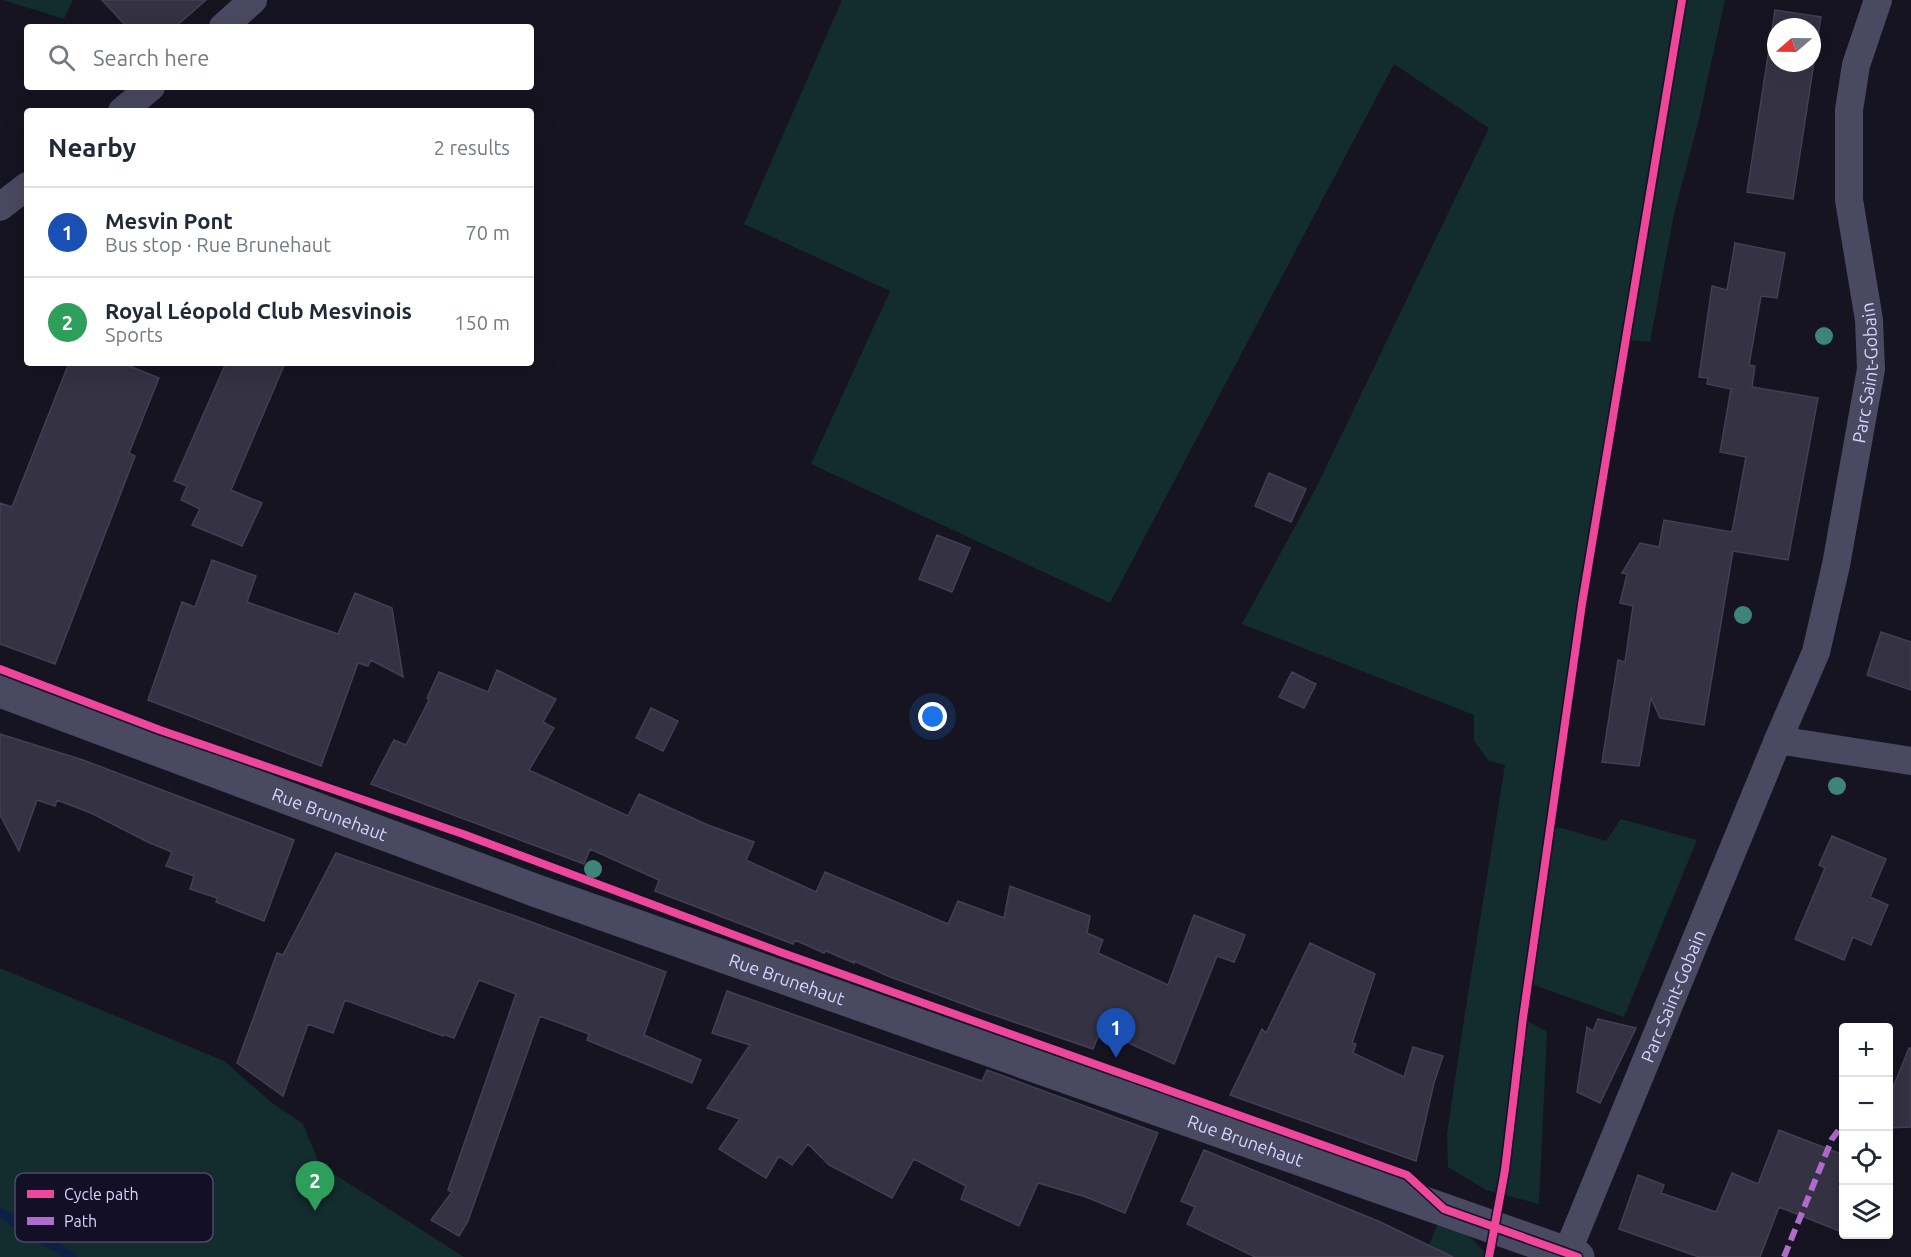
<!DOCTYPE html>
<html lang="en">
<head>
<meta charset="utf-8">
<style>
	body { margin:0; font-family:Ubuntu,sans-serif; background:#f2f2f3; color:#1f2937 }
	.controls { position:absolute; right:18px; bottom:18px; display:grid; overflow:hidden; border-radius:6px; box-shadow:0 6px 24px #0002 }
	.controls button { width:54px; height:54px; display:grid; place-items:center; padding:0; border:0; border-bottom:2px solid #e0e1e3; background:#fff; color:#1f2937; font:30px sans-serif }
	.compass { position:absolute; left:1767px; top:18px; width:54px; height:54px; border-radius:50%; background:#fff; box-shadow:0 6px 24px #0002; rotate:250deg }
	.you { position:absolute; left:933px; top:717px; width:21px; height:21px; margin:-15px; border:4px solid #fff; border-radius:50%; background:#1a73e8; box-shadow:0 0 0 9px #1a73e833 }
	.badge { display:grid; place-items:center; width:39px; height:39px; border-radius:50%; background:#ea580c; color:#fff; font-size:20px; font-weight:700 }
	.pin { position:absolute; translate:-50% -50px; filter:drop-shadow(0 2px 3px #0008) }
	.pin::after { content:''; position:absolute; top:32px; width:21px; height:18px; background:inherit; clip-path:polygon(0 0,100% 0,50% 100%) }
	.list { margin:0; padding:0; list-style:none }
	h2 { display:flex; justify-content:space-between; align-items:center; height:78px; margin:0; padding:0 24px; font-size:26px }
	h2 small { font-size:20px; font-weight:400; color:#747a83 }
	.list li { display:grid; grid-template-columns:39px 1fr auto; gap:18px; align-items:center; box-sizing:border-box; height:90px; padding:0 24px; border-top:2px solid #e0e1e3 }
	.list b { display:block; font-size:22px; white-space:nowrap }
	.list p { margin:0; font-size:20px; white-space:nowrap; color:#747a83 }
	.list em { font-size:20px; font-style:normal; color:#747a83 }
	.icon { flex:none; width:33px; height:33px; fill:none; stroke:currentColor; stroke-width:2; stroke-linecap:round; stroke-linejoin:round }
	.map { position:relative; flex:none; width:1911px; height:1257px; overflow:hidden }
	.search { position:absolute; background:#fff; box-shadow:0 6px 24px #0002; left:24px; top:24px; width:510px; height:66px; display:flex; align-items:center; gap:15px; box-sizing:border-box; padding:0 21px; border-radius:6px; color:#747a83; font-size:22px }
	.panel { position:absolute; background:#fff; box-shadow:0 6px 24px #0002; left:24px; top:108px; width:510px; height:258px; border-radius:6px }
	.map>svg:first-child { display:block }
</style>
</head>
<body>
<div class="map">
<svg width="1911" height="1257" viewBox="0 0 1911 1257">
	<rect width="100%" height="100%" fill="#161421"/>
	<path fill="#132c2d" d="M3 0H73L64 19Z
		M842 0H1725L1698 123 1674 214 1650 342 1627 340 1550 827 1562 828 1606 841 1621 819 1697 840 1624 1017 1528 983 1523 1018 1547 1032 1539 1204 1486 1190 1448 1167 1447 1134 1465 1013 1505 765 1489 761 1474 741V715L1242 624 1316 488 1489 128 1394 64 1110 603 811 464 890 291 744 224Z
		M0 968 224 1061 271 1102 303 1124 320 1165 464 1257H0Z
		M1444 1209 1489 1257H1424Z"/>
	<g fill="none" stroke-linecap="round" stroke-linejoin="round">
		<path stroke="#0d2144" stroke-width="10" d="M0 1212 72 1257"/>
	</g>
	<path fill="#343243" stroke="#433f54" stroke-width="1.5" fill-rule="evenodd" d="M102 0H206L175 27H127Z
		M1775 10 1821 17 1793 199 1747 192ZM1776 27H1812V63H1776Z
		M1735 243 1785 253 1777 298 1761 296 1749 365 1755 366 1752 387 1818 398 1788 560 1733 551 1704 725 1660 718 1651 698 1639 766 1602 762 1618 660 1625 662 1633 606 1620 603 1627 574 1622 573 1640 543 1659 547 1664 520 1732 532 1746 457 1720 452 1731 389 1707 384 1708 378 1699 377 1712 286 1727 290Z
		M69 363H122L159 378 129 453 135 456 55 664 0 644V503L12 507Z
		M226 363H285L231 490 262 503 242 546 192 525 200 509 181 500 187 486 174 481Z
		M1269 473 1306 489 1291 522 1255 506Z
		M937 535 970 548 952 592 919 579Z
		M212 560 256 576 247 602 338 634 355 593 392 608 403 677 371 660 368 666 358 663 321 766 148 700 182 602 195 607Z
		M1881 632 1911 642V690L1867 675Z
		M497 670 556 699 543 722 554 728 529 770 628 816 639 794 708 825 754 842 746 860 816 892 825 872 948 924 958 901 1004 918 1010 886 1090 916 1087 933 1103 940 1098 953 1168 985 1194 915 1245 935 1240 948 1234 962 1217 956 1174 1064 1101 1030 1093 1049 979 1010 888 976 854 961V963L826 951 824 953 795 940 793 944 655 891 659 880 590 849 584 864 371 784 394 740 406 745 429 700 427 698 439 672 488 692Z
		M1292 672 1316 684 1304 708 1279 697Z
		M651 708 678 721 663 751 636 738Z
		M0 734 83 760 294 840 264 921 216 902 217 898 190 889 194 876 166 866 172 852 150 843 91 813 57 800 55 806 37 800 19 851 0 815Z
		M1832 836 1886 859 1870 897 1888 905 1871 945 1853 937 1844 960 1795 939 1825 868 1819 865Z
		M336 853 518 917 666 972 644 1035 701 1060 692 1083 587 1040 589 1034 540 1016 468 1221 459 1236 431 1220 452 1192 448 1190 516 994 479 980 454 1038 443 1034V1036L345 1000 333 1033 308 1024 283 1096 237 1063 277 953 283 955Z
		M1310 943 1375 974 1352 1043 1356 1044 1353 1053 1404 1077 1413 1047 1443 1056 1434 1083 1416 1161 1230 1095 1262 1029 1266 1033Z
		M727 991 982 1081 987 1070 1158 1133 1125 1213 1086 1197 1038 1183 1019 1226 961 1199 966 1186 914 1159 892 1198 829 1165 808 1144 792 1165 779 1156 766 1178 719 1149 740 1119 707 1108 750 1045 712 1033Z
		M1598 1019 1636 1028 1600 1103 1577 1092 1587 1027 1593 1031Z
		M1909 1048H1911V1127L1888 1128V1100Z
		M1779 1130 1844 1155V1233L1779 1207 1760 1257H1699L1619 1229 1638 1175 1664 1185 1661 1193 1716 1212 1732 1173 1758 1184Z
		M1204 1150 1378 1221 1453 1257H1255L1187 1224 1195 1207 1181 1201Z"/>
	<g fill="none" stroke-linecap="round" stroke-linejoin="round">
		<g stroke="#4a4962" stroke-width="28">
			<path d="M223 27 253 0"/>
			<path d="M122 111 151 87"/>
			<path d="M0 207 27 186"/>
			<path id="s1" d="M1778 740 1816 652 1836 565 1871 369 1869 320 1849 200V110L1856 65 1878 0"/>
			<path id="s2" d="M1567 1253 1778 740 1911 761"/>
		</g>
		<path stroke="#4a4962" stroke-width="33" id="s3" d="M0 691 537 891 1578 1257"/>
		<path stroke="#b06ccc" stroke-width="6" stroke-dasharray="12 6" stroke-linecap="butt" d="M1784 1257 1832 1139 1844 1123"/>
		<defs>
			<path id="cycleway" d="M0 669 160 730 463 834 780 952 1407 1175 1444 1209 1578 1257
				M1489 1257 1505 1170 1523 1018 1582 604 1682 0"/>
		</defs>
		<use href="#cycleway" stroke="#130f26" stroke-width="11"/>
		<use href="#cycleway" stroke="#ed469a" stroke-width="8"/>
	</g>
	<g fill="#3e8478">
		<circle cx="1824" cy="336" r="9"/>
		<circle cx="1743" cy="615" r="9"/>
		<circle cx="1837" cy="786" r="9"/>
		<circle cx="593" cy="869" r="9"/>
	</g>
	<g text-anchor="middle" dominant-baseline="central" stroke-width="4.5" stroke-linejoin="round" paint-order="stroke">
		<g font-size="18" fill="#d9d4ff" stroke="#130f26">
			<text stroke="none"><textPath href="#s1" startOffset="380">Parc Saint-Gobain</textPath></text>
			<text stroke="none"><textPath href="#s3" startOffset="352">Rue Brunehaut</textPath></text>
			<text stroke="none"><textPath href="#s3" startOffset="838">Rue Brunehaut</textPath></text>
			<text stroke="none"><textPath href="#s2" startOffset="278">Parc Saint-Gobain</textPath></text>
			<text stroke="none"><textPath href="#s3" startOffset="1324">Rue Brunehaut</textPath></text>
		</g>
	</g>
	<rect x="15" y="1173" width="198" height="69" rx="9" fill="#130f26" stroke="#4e4a67" stroke-width="1.5"/>
	<rect x="27" y="1190" width="27" height="8" fill="#ed469a"/>
	<rect x="27" y="1217" width="27" height="8" fill="#b06ccc"/>
	<g font-size="16" fill="#d9d4ff">
		<text x="64" y="1200">Cycle path</text>
		<text x="64" y="1227">Path</text>
	</g>
</svg>
<div class="controls">
<button>+</button>
<button>−</button>
<button><svg class="icon" aria-label="locate" viewBox="0 0 24 24"><circle cx="12" cy="12" r="6"/><path d="M12 2v4M12 18v4M2 12h4M18 12h4"/></svg></button>
<button><svg class="icon" aria-label="layers" viewBox="0 0 24 24"><path d="M12 4l9 5-9 5-9-5zM3 14l9 5 9-5"/></svg></button>
</div>
<svg class="compass" viewBox="-18 -18 36 36"><path d="M0-13l5 13h-10z" fill="#e53935"/><path d="M0 13l5-13h-10z" fill="#747a83"/></svg>
<div class="you"></div>
<div class="pin badge" style="left:1116px;top:1058px;background:#1a4fb4">1</div>
<div class="pin badge" style="left:315px;top:1211px;background:#2e9e5b">2</div>
<div class="search"><svg class="icon" aria-label="search" viewBox="0 0 24 24"><circle cx="10" cy="10" r="6"/><path d="M15 15l6 6"/></svg>Search here</div>
<section class="panel">
<h2>Nearby<small>2 results</small></h2>
<ul class="list">
<li><span class="badge" style="background:#1a4fb4">1</span><div><b>Mesvin Pont</b><p>Bus stop · Rue Brunehaut</p></div><em>70 m</em></li>
<li><span class="badge" style="background:#2e9e5b">2</span><div><b>Royal Léopold Club Mesvinois</b><p>Sports</p></div><em>150 m</em></li>
</ul>
</section>
</div>
</body>
</html>
